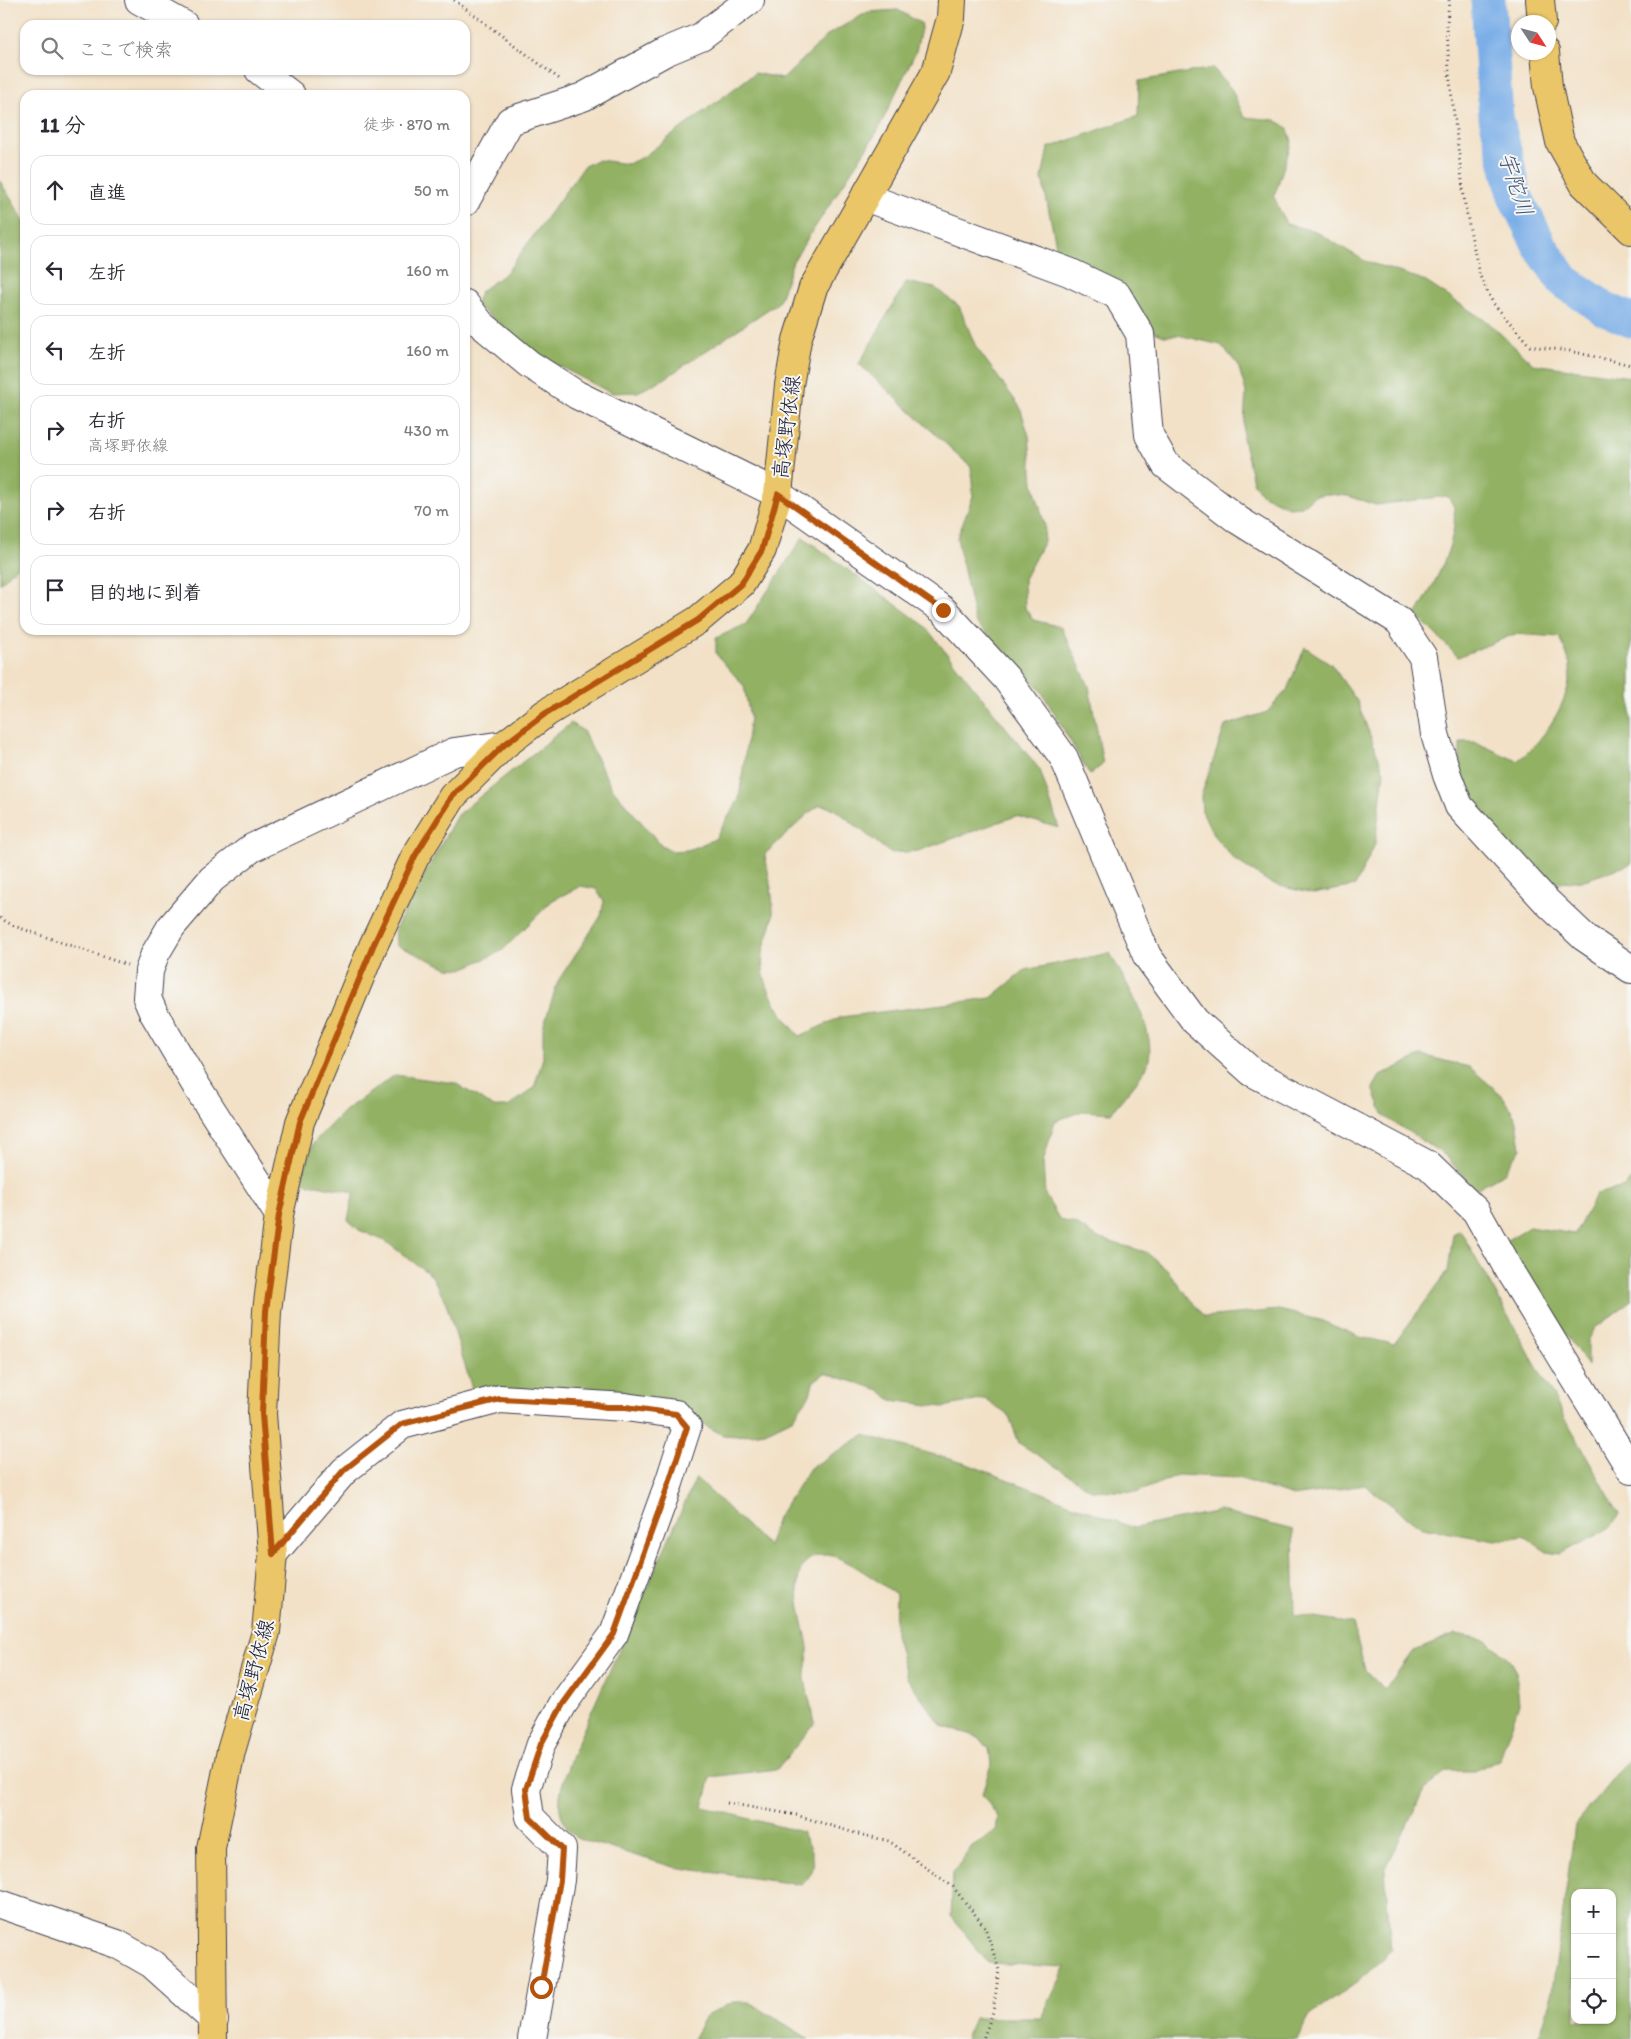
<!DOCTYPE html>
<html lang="ja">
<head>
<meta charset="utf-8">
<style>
	body { margin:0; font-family:Itim,"Klee One",sans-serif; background:#f7f7f7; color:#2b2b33 }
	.controls { position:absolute; right:15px; bottom:15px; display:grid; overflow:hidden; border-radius:10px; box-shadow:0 1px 4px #0004 }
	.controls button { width:45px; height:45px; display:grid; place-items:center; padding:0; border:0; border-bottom:1px solid #e1e1e2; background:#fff; color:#2b2b33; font:25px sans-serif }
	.compass { position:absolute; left:1511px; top:15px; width:45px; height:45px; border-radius:50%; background:#fff; box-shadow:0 1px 4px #0004; rotate:126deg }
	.stop { position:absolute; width:15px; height:15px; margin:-11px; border:4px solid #b45309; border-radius:50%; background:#fff }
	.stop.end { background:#b45309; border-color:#fff; box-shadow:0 1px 5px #0008 }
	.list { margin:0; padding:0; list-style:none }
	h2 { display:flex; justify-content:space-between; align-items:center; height:65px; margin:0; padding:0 20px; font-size:21px }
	h2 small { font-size:16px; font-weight:400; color:#7c7c81 }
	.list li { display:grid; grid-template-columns:32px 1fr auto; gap:15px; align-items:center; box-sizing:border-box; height:70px; margin:0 10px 10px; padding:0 10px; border:1px solid #e1e1e2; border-radius:15px }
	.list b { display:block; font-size:19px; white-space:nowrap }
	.list p { margin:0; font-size:16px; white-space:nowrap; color:#7c7c81 }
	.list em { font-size:16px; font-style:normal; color:#7c7c81 }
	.icon { flex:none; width:28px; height:28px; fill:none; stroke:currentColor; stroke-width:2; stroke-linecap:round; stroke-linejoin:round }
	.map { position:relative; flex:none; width:1631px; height:2039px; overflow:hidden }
	.search { position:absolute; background:#fff; box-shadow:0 1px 4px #0004; left:20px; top:20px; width:450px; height:55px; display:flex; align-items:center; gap:12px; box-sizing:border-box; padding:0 18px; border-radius:15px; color:#7c7c81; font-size:19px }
	.panel { position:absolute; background:#fff; box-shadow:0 1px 4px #0004; left:20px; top:90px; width:450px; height:545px; border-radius:15px }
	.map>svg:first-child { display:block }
</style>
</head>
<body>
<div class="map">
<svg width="1631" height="2039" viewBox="0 0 1631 2039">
	<rect width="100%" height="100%" fill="#f6f6f2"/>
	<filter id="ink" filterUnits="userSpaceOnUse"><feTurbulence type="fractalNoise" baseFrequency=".02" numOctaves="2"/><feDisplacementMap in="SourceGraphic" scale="10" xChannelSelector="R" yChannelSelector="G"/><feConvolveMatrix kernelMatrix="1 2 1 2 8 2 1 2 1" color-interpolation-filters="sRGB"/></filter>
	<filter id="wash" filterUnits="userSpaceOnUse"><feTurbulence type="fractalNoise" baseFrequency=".0096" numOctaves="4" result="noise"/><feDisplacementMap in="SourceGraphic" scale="20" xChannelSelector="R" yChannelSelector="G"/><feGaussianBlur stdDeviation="1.12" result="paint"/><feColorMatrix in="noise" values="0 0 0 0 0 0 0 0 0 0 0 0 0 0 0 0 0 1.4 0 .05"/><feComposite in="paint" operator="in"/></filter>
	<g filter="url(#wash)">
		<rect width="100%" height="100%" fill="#f2e1c7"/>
		<path fill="#92b164" stroke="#5a6a50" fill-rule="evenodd" d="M898 10 922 24 916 51 877 132 793 261 779 302 664 379 638 392 611 393 534 353 475 304 481 291 507 272 584 166 599 160 628 164 643 157 755 73 783 79 829 34 868 12Z
			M1213 68 1232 90 1244 117 1275 120 1287 127 1292 141 1274 197 1286 224 1315 231 1365 261 1423 280 1489 323 1533 364 1631 377V864L1588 879 1560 883 1519 875 1480 831 1460 773V742H1475L1517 761C1542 744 1573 697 1570 667 1569 657 1563 646 1560 637L1515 634 1458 657 1416 615C1433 586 1458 544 1454 509 1454 505 1450 500 1447 496L1376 505 1348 496 1328 494 1314 496 1302 506 1288 507 1261 494 1253 482 1243 438 1246 392 1238 365 1221 345 1178 335 1164 336 1150 330 1128 301 1057 250 1042 178 1048 148 1138 116 1139 81Z
			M0 181 25 222V558L0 584Z
			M906 282 935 288 959 306 976 347 1020 407 1029 436 1033 483 1045 526 1044 541 1024 579 1025 608 1033 620 1061 627 1089 686 1103 764 1090 775 1040 689 975 622 957 538 973 496 971 467 859 364Z
			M803 537 924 625 1040 770 1059 828 1016 816 918 851 890 853 835 809 820 805 809 813 765 854C768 873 773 893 773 912 773 925 765 940 763 953 758 981 781 1017 800 1036L841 1017 991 998 1025 970 1110 953C1125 982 1158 1031 1148 1064 1144 1075 1119 1102 1111 1113L1083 1111 1055 1121 1043 1162 1045 1195 1060 1220 1076 1224 1100 1239 1146 1252 1168 1271 1204 1317 1279 1310 1320 1320 1360 1337 1394 1344 1448 1271 1453 1234 1460 1230 1619 1514 1611 1527 1561 1554 1547 1552 1523 1536 1496 1541 1422 1528 1365 1485 1293 1496 1238 1478 1178 1475 1138 1492 1092 1490 1019 1443 1009 1416 985 1399 943 1407 891 1400 880 1390 825 1373 813 1382 810 1395 792 1419 765 1432 738 1436 723 1435 686 1415 473 1392 446 1303 432 1276 385 1241 359 1230 348 1220 354 1192 300 1182 313 1143 344 1111 395 1075 455 1083 494 1107H508L534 1088 543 1058V1028L558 981 601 916 604 901 596 889 581 886 553 900 502 951 462 969 448 968 396 945 395 929 457 815 571 723 583 731 611 787 660 844 672 851 688 850 715 839 739 799 750 718 744 686 716 654V638L746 624Z
			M1305 647 1331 664 1357 701 1384 772 1375 844 1355 886 1313 894 1272 884 1234 859 1214 836 1202 811 1201 796 1225 726 1267 712 1287 690Z
			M1422 1055 1469 1067 1503 1096 1517 1121 1521 1148 1504 1173 1474 1190 1446 1156 1384 1116 1373 1088 1380 1076Z
			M1631 1179V1301L1595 1328 1588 1341V1366L1502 1243 1529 1227 1575 1234 1596 1194 1625 1187Z
			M864 1435 967 1464 1134 1528 1219 1511 1293 1530 1295 1615 1353 1624 1365 1670 1385 1690 1412 1652 1456 1634 1487 1640 1509 1659 1516 1672 1519 1704 1500 1758 1475 1771H1446L1424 1790 1385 1870 1391 1950 1359 1981 1310 2015 1297 2039H965L974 2018H1041L1066 1967 988 1963 951 1916 953 1873 972 1846 996 1831 998 1817 982 1794 991 1764 989 1749 979 1737 942 1726 907 1678 895 1634 896 1594C879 1583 842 1553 823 1555 779 1559 806 1624 808 1648 809 1658 804 1669 805 1679 807 1693 812 1709 815 1723L777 1769 711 1777 703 1807 802 1832C812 1855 822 1864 802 1885L674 1867 576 1838C548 1810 562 1787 572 1755L696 1478 768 1546 777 1518 810 1468Z
			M1631 1757V2039H1538L1552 1991 1575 1825ZM1575 1893H1612V2020H1575Z
			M734 2002H749L809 2039H693L706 2016Z"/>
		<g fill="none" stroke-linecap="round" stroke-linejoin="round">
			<path stroke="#7bafe8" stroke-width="35" d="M1488 0 1496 117 1515 196 1540 246 1564 281 1605 309 1631 320"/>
		</g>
	</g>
	<g filter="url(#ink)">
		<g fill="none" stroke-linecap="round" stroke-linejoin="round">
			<defs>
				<path id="minor" d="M139 0 184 25
					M259 70 291 95
					M865 197 1069 272 1117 295 1140 334 1149 435 1166 465 1238 520 1399 621 1423 657 1435 734 1447 775 1459 806 1546 901 1584 937 1631 969
					M465 202 510 121 583 97 665 52 701 37 750 0
					M465 304 481 324 529 364 577 395 778 494 943 610 1006 678 1064 758 1147 956 1195 1021 1252 1072 1428 1165 1476 1211 1510 1272 1631 1470
					M279 1215 197 1087 153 1012 147 998 149 971 155 954 171 927 212 879 252 848 454 752 504 745
					M273 1554 344 1471 402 1425 500 1399 625 1407 676 1414 687 1427 669 1483 614 1634 563 1704 541 1744 526 1789 530 1817 562 1849 560 1880 532 2039
					M0 1904 117 1944 152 1964 214 2020"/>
				<path id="major" d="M213 2039 211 1848 231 1751 266 1632 273 1554 262 1414 267 1311 279 1215 300 1122 373 946 415 857 453 796 504 745 546 713 698 620 741 584 762 550 778 494 789 385 797 340 813 288 936 72 951 18 952 0"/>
				<path id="highway" d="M1540 0 1542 22
					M1545 52 1548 87 1560 142 1584 184 1631 230"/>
			</defs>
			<use href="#minor" stroke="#413f50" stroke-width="30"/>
			<use href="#major" stroke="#413f50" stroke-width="30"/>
			<use href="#highway" stroke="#413f50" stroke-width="30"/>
			<path stroke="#413f50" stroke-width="3" stroke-dasharray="1 4" stroke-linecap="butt" d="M454 0 561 80
				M1449 0 1447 24 1449 73 1465 205 1479 274 1493 303 1530 346 1570 351 1631 365
				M0 918 14 926 127 965
				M727 1803 796 1815 858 1834 889 1841 953 1887 985 1927 999 1970 993 2012 983 2039"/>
			<use href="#minor" stroke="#fff" stroke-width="28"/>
			<use href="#major" stroke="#ebc669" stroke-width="28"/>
			<use href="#highway" stroke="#ebc669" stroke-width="28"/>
		</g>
	</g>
	<g fill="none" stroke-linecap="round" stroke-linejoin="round" filter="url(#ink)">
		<path stroke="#b45309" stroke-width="6" d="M541 1987 560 1880 562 1849 530 1818 526 1789 541 1744 563 1704 614 1634 669 1483 687 1427 676 1414 626 1407H606L590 1404 500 1399 402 1424 344 1470 273 1554 262 1414 266 1311 279 1215 300 1122 373 946 415 856 452 796 504 745 546 713 698 620 741 584 762 550 778 494 943 610"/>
	</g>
	<g text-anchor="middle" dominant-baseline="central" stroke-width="4" stroke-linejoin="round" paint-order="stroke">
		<g font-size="21" fill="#22223b" stroke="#f6f6f2">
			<text transform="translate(786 427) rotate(-83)">高塚野依線</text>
			<text transform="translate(253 1670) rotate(-75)">高塚野依線</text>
		</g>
		<g font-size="22" font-style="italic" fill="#415378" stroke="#f6f6f2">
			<text transform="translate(1516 184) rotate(72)">宇陀川</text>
		</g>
	</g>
</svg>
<div class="controls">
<button>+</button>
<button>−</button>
<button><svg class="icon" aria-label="locate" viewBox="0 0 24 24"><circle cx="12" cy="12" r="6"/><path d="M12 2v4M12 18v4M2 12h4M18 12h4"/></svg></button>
</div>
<svg class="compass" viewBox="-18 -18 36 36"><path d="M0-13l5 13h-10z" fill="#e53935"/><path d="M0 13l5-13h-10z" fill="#7c7c81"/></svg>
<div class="stop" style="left:541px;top:1987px"></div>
<div class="stop end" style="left:943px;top:610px"></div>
<div class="search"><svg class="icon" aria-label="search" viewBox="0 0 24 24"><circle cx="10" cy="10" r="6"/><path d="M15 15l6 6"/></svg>ここで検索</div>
<section class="panel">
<h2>11 分<small>徒歩 · 870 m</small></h2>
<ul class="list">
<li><svg class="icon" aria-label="ahead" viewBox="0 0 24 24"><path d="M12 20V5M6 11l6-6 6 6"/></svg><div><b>直進</b></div><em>50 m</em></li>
<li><svg class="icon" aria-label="left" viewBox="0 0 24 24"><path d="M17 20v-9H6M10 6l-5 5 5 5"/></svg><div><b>左折</b></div><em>160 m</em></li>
<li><svg class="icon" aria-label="left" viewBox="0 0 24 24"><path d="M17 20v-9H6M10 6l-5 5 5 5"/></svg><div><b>左折</b></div><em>160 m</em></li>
<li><svg class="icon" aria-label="right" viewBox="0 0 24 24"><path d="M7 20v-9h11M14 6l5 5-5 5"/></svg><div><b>右折</b><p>高塚野依線</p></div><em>430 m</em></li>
<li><svg class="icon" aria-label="right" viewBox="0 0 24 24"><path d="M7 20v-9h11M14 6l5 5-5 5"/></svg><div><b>右折</b></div><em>70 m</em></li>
<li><svg class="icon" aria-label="arrive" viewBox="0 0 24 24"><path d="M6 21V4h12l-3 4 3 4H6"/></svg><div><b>目的地に到着</b></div></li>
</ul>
</section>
</div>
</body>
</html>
